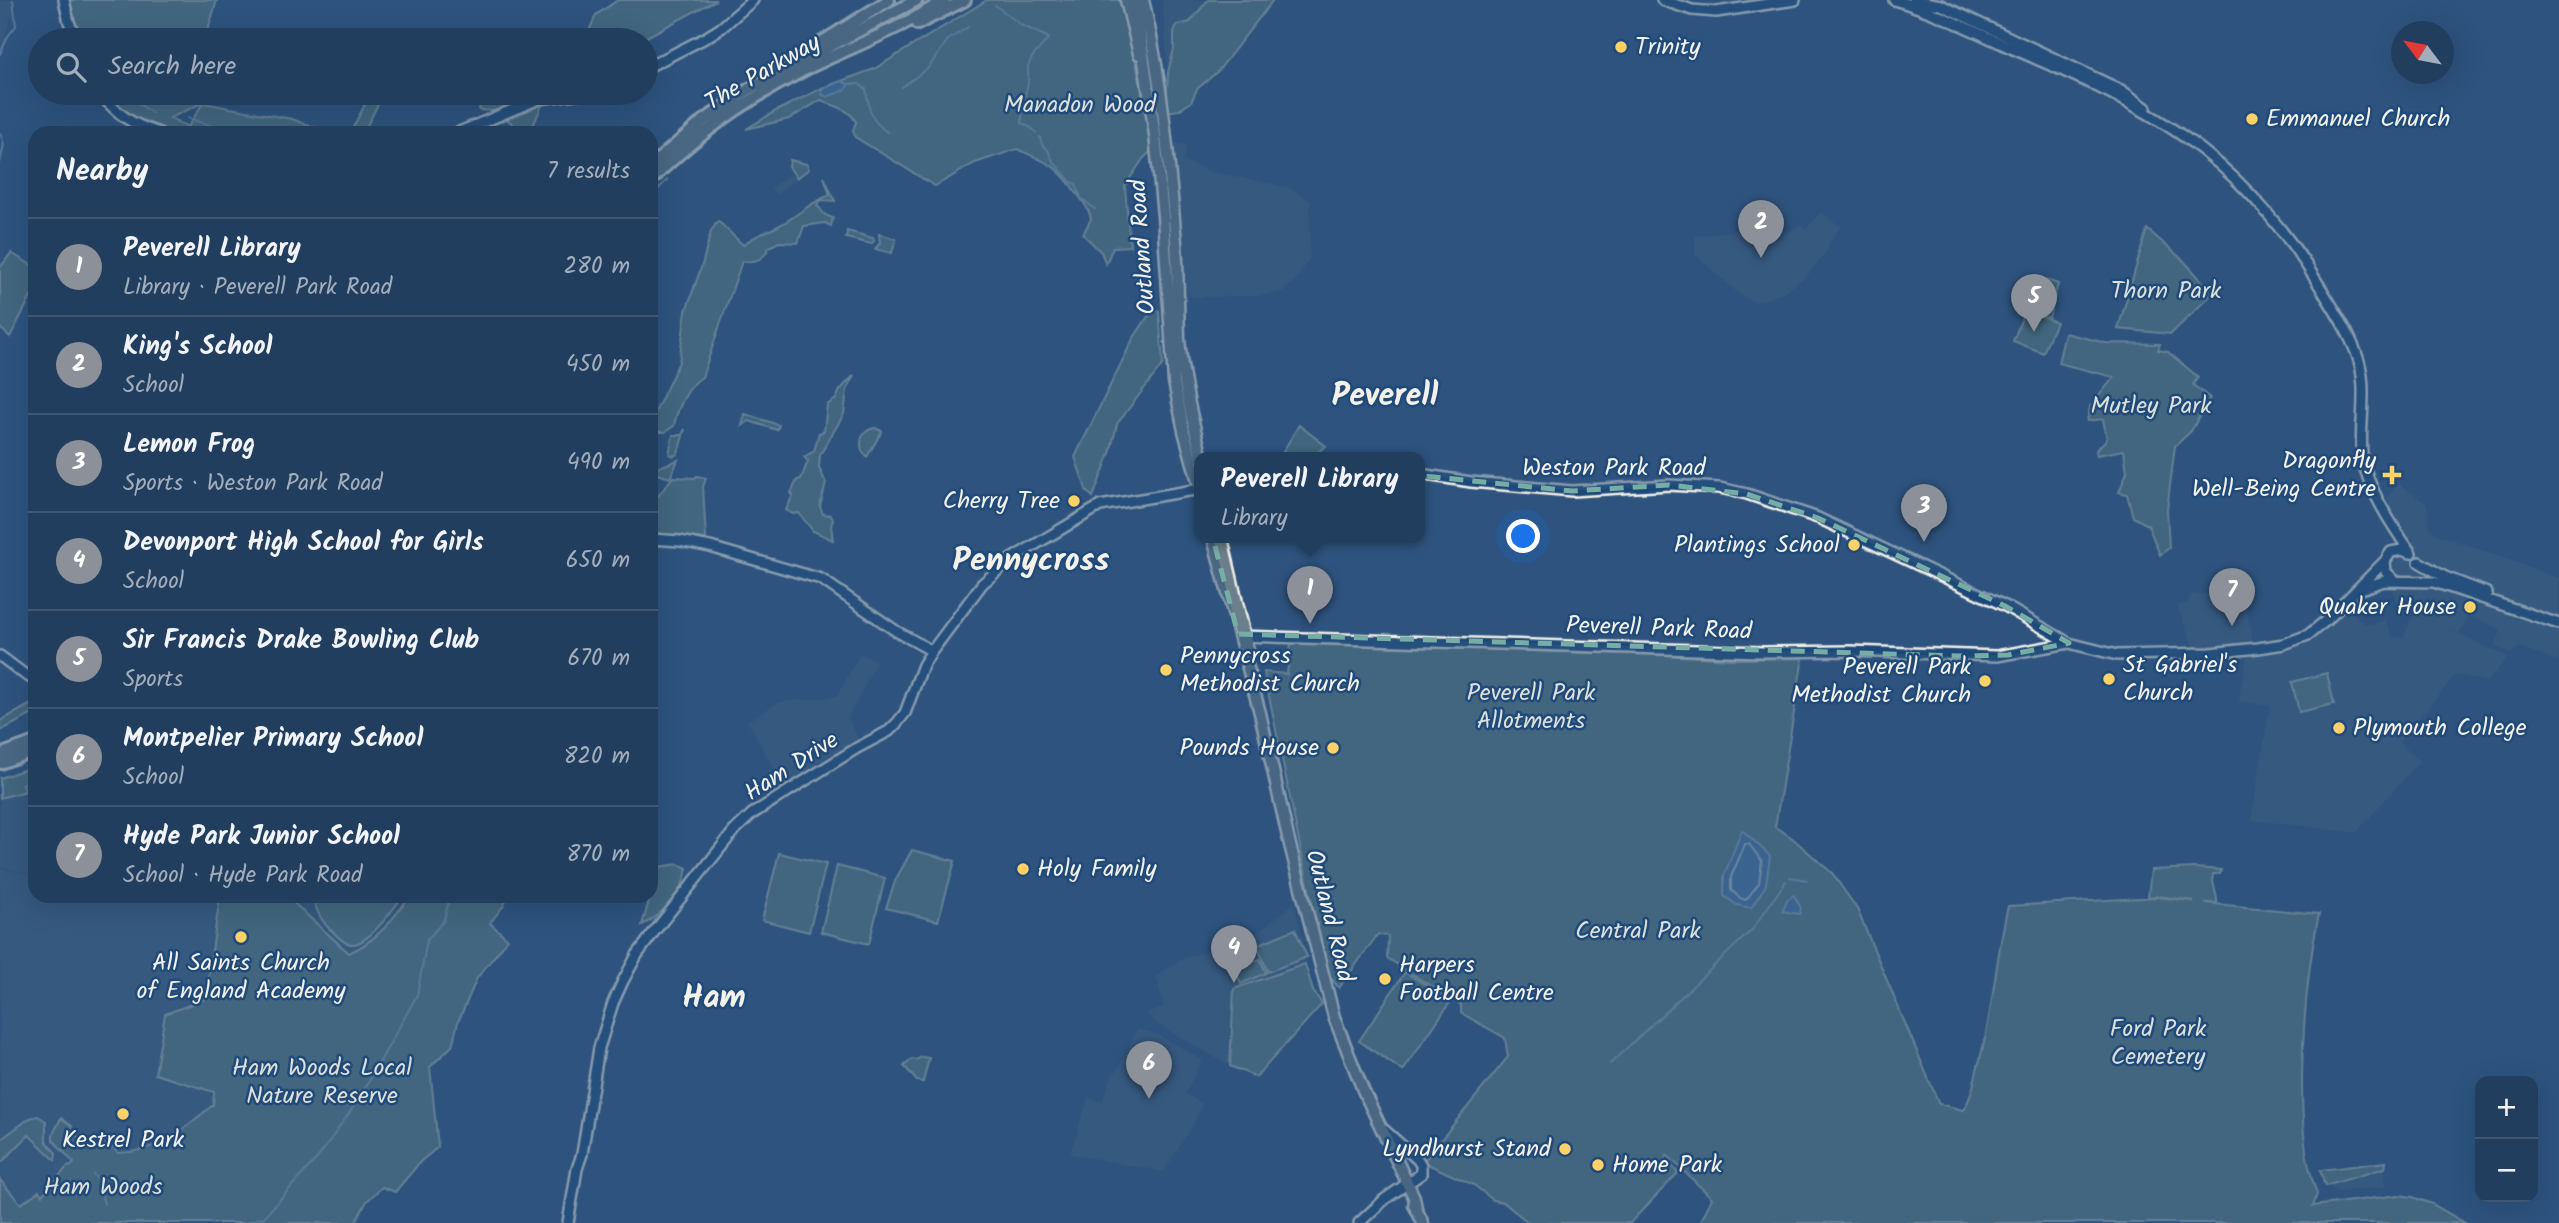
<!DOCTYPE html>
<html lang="en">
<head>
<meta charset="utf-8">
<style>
	body { margin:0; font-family:Kalam,sans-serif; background:#2a4564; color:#f1f3f6 }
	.controls { position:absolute; right:21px; bottom:21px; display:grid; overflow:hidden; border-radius:14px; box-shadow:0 7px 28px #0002 }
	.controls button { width:63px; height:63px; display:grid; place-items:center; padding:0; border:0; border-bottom:2px solid #3f5773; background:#223e5e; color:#f1f3f6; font:35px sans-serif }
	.compass { position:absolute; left:2391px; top:21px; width:63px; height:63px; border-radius:50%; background:#223e5e; box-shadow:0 7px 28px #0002; rotate:302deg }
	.you { position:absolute; left:1524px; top:537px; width:24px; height:24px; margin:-18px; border:5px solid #fff; border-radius:50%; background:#1a73e8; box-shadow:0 0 0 10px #1a73e833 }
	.badge { display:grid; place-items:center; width:46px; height:46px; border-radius:50%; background:#8c9099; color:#fff; font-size:23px; font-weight:700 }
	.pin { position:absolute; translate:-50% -58px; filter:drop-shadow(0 2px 4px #0008) }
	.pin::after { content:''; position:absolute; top:37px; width:24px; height:21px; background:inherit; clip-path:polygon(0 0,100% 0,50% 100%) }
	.popup { position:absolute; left:1194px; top:452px; width:231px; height:91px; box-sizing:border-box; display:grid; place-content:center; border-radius:14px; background:#223e5e; filter:drop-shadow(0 2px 5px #0005); font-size:23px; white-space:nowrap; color:#a2aebc }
	.popup b { font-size:26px; color:#f1f3f6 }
	.popup::after { content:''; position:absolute; left:50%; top:100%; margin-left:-14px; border:14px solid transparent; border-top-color:#223e5e }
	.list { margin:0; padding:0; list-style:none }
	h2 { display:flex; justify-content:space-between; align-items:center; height:91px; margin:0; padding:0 28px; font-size:30px }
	h2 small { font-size:23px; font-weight:400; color:#a2aebc }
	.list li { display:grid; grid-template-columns:46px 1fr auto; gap:21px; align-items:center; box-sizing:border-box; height:98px; padding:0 28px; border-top:2px solid #3f5773 }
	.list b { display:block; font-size:26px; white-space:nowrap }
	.list p { margin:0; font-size:23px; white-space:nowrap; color:#a2aebc }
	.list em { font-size:23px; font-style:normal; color:#a2aebc }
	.icon { flex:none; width:38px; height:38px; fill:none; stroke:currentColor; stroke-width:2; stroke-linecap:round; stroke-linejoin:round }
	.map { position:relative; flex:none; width:2559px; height:1223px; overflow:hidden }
	.search { position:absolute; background:#223e5e; box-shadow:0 7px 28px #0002; left:28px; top:28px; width:630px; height:77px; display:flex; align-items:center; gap:18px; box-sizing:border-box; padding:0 24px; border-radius:38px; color:#a2aebc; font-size:26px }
	.panel { position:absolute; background:#223e5e; box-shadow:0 7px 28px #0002; left:28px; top:126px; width:630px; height:777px; border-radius:21px }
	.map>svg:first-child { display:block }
</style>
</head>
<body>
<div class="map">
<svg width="2559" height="1223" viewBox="0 0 2559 1223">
	<rect width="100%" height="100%" fill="#2e537e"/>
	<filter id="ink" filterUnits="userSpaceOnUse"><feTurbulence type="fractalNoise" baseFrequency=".0143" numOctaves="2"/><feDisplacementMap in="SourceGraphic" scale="14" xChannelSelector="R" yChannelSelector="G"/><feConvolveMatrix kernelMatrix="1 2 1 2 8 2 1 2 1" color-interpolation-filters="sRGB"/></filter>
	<g filter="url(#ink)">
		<path fill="#405e83" d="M0 0H12L15 3 0 54Z
			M1162 0H1208L1190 22 1177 25 1173 36 1174 49 1168 72Z
			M1170 141 1186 145 1184 161 1211 172 1288 187 1310 200V258L1296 280 1284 291 1260 296 1192 297 1187 293 1177 198 1179 179Z
			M793 172 797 179 776 195 771 188Z
			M1821 212 1841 227 1829 243 1828 250 1807 276 1780 294 1756 303 1740 295 1695 255V236L1761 227 1777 239 1801 224 1806 229Z
			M2398 483 2427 504 2430 527 2437 534 2559 578V661L2519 647 2511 654 2495 646 2501 630 2471 617 2467 618 2460 634 2440 625 2508 657 2487 682 2456 675 2399 742 2420 761 2356 833 2251 820 2270 706 2238 701 2247 656 2265 653 2320 636 2346 611H2352L2364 624H2374L2385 619 2391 634 2395 637 2403 638 2414 615 2427 620 2397 606 2389 569 2394 546V528L2382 505Z
			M2244 590 2252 640 2250 644 2194 648 2177 606 2189 602V595Z
			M860 653 877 662 848 718 859 740 787 784 782 783 747 721 779 702 837 696Z
			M35 780V875L0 867V798L26 791 22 784Z
			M0 868 35 876V896H271L200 1086 221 1101 162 1141 135 1152 118 1153 109 1145 89 1143 75 1136 60 1145 71 1157 68 1166 45 1192 20 1208 0 1190Z
			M286 896H410L383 932 364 946 349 953Z
			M1294 903 1307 957 1305 964 1313 991 1322 1004 1256 1077 1230 1066 1155 1023 1147 1013 1164 1007 1156 976 1185 957 1219 948 1254 935Z
			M1137 1029 1157 1034 1203 1060 1185 1093 1203 1104 1194 1123 1164 1172 1070 1154 1088 1098 1102 1101 1112 1075 1118 1069Z
			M2385 1168V1187L2338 1192 2325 1186Z"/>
		<path fill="#5c7c81" stroke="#a8b6b4" stroke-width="2" d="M69 0H217L205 40H82L73 21Z
			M618 0H716L641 40H585L596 15Z
			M987 0H1121L1146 106 1153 149 1143 159 1125 186 1130 246 1113 247 1106 264 1101 252 1083 234 1091 219C1089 209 1084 203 1078 195 1056 164 1051 164 1017 149L975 163 935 186 855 137 853 130 856 122C848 107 834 107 821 100L789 119 746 129 776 111 822 88 874 69Z
			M1208 0H1273L1218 71 1197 89 1191 102 1179 110 1166 112 1168 72 1174 49V32L1177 25 1190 22Z
			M110 93H197L202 103 170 118 188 127 203 103 292 119 330 133H170L129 117Z
			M371 93H384L363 133H350Z
			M493 93H535L495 111 479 110 481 97Z
			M540 104 542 105 530 133H525L505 118Z
			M790 160 807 164 809 169 797 178 789 167Z
			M824 177 835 201 821 200 817 205 825 215 833 218 831 226 825 223 804 226 798 243 779 242 769 247C764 260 755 263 742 261L702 377C687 386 677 410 674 426L665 432H651V421L679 362 686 311 703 262 711 231 718 221 743 245C754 235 765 233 778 226 797 217 808 203 830 195Z
			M2147 229 2183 260 2213 293 2171 334 2118 329Z
			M847 231 873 238 874 241 871 244 846 238Z
			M879 234 896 239 892 253 875 249 880 243Z
			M11 253 35 267V289L10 337 0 328V268Z
			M2035 276 2058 284 2049 318 2023 308Z
			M1153 309 1159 311 1163 364 1117 424 1110 453 1093 497 1087 492 1075 457 1133 339Z
			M2025 310 2056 322 2043 353 2013 341Z
			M2065 333 2106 343 2160 344 2158 350 2168 352 2198 377 2193 385 2210 398 2191 431 2175 446 2167 509 2169 548 2160 555 2148 525 2133 517 2127 494 2119 492 2127 472 2124 450 2097 455 2096 450 2107 439 2103 419 2087 421 2090 407 2114 377 2058 363Z
			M854 375 847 390 844 414 820 455 819 468 826 483 820 507 823 514 830 515 833 519 831 526 833 540 813 531 799 513 793 514 786 510 793 495 791 493 797 480 801 479 808 461 804 457 814 451 819 433 824 431 827 405 836 399 840 390Z
			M745 414 779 425 777 430 749 421 742 426Z
			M1299 425 1326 446 1315 454 1317 458H1279Z
			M875 428 882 431 867 457 862 451C859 440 862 430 875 428Z
			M685 429 678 453 674 456 669 454 673 435H682Z
			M678 460 670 478 651 472V470Z
			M697 476 706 478 703 487 706 539 651 534V505L673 477 695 478Z
			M1291 643 1667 655 1732 659 1803 658 1775 827 1791 837 1832 873 1857 909 1939 1104 1963 1110C1971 1099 1974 1083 1977 1070 1993 1016 1995 960 2008 906L2157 897 2194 901 2157 896 2148 897 2151 870 2195 868 2221 870 2220 874H2213C2211 885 2218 892 2217 903H2205L2319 914C2307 969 2303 1022 2302 1079 2302 1118 2303 1157 2317 1194L2313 1206 2399 1195 2413 1197 2432 1204 2465 1223H1700L1712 1198 1667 1155 1665 1158 1678 1173 1630 1223H1529L1503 1202 1493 1200 1474 1185 1423 1162 1508 1057 1505 1038 1461 1013V1005L1387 958 1388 936 1378 934 1339 988 1326 972 1264 672 1287 674Z
			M2327 673 2334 704 2299 712 2292 682Z
			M35 702V713L0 731V721Z
			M35 766V780L22 784 26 791 0 798V778Z
			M912 850 955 861 938 921 886 908 896 879Z
			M779 853 826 864 809 932 762 920Z
			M678 864 687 868C685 890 661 917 642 925L659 867Z
			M837 866 885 878 869 944 821 932Z
			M220 896H286L349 953C379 939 391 921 410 896H507L504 905 490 923 508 939 477 978 458 1022 452 1046 430 1067 438 1147 420 1162 395 1192 382 1187 367 1201 355 1223H0V1180L21 1204 39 1191 42 1195 68 1166 70 1167 74 1163 53 1140V1134L61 1118 72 1126 70 1132 89 1143 110 1145 118 1153C159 1152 183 1129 213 1105L214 1092 155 1074 165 1014 205 999Z
			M312 896H403C394 908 368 945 352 944 345 944 339 938 334 933 321 922 317 912 312 896Z
			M1295 929 1307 957 1268 972 1257 945Z
			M1260 959 1266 973 1241 984 1235 969Z
			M1305 964 1313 991 1322 1004 1256 1077 1230 1066 1234 989Z
			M1405 972 1451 1001 1403 1071 1359 1041Z
			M922 1057 929 1058 923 1082 917 1081 904 1066 912 1059 916 1060Z
			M38 1116 46 1121V1141L56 1153 55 1160 29 1135 0 1164V1140L30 1118Z
			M2386 1162 2385 1168 2325 1186 2320 1170Z"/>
		<path fill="#4a76a5" stroke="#8ea7c0" stroke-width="2" d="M841 81 849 84 845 90 827 97 821 94 823 89Z
			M1742 830 1770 856 1766 885 1751 908 1737 905 1724 896V876Z
			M1794 895 1801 908 1799 914 1782 911 1787 900Z"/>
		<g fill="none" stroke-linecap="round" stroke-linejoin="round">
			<path stroke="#b0c0cd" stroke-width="2" d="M1745 844H1749L1762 861 1759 883 1746 900 1740 898 1731 890V877Z"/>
			<path stroke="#8ea7c0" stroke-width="2" d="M995 5 1021 25 1049 38 1033 56 1028 66V84L1022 106V123L1033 129 1036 133
				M0 54 8 36 16 26 13 0
				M849 84H859L866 89C869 109 870 120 887 132
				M902 87 928 68 948 40 968 27
				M132 99 152 113
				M188 118 233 133
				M0 133 4 144 0 163
				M304 133H305
				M1040 137 1042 145 1048 150 1053 161 1071 182 1076 184 1081 198 1095 209
				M651 197 667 180
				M1790 877 1807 880
				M1610 1064 1752 930 1786 881
				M93 1174 96 1178
				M98 1181 104 1204
				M270 1222 271 1223
				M245 1223 264 1217 319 1156 359 1099 417 995 427 940 444 920 450 896"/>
			<defs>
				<path id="secondary" d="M64 0 69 22 77 40
					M1662 0 1692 10 1716 12 1795 0
					M1894 0C1936 12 1971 30 2011 48 2077 76 2145 106 2202 150 2248 186 2289 235 2319 285 2333 308 2348 330 2357 355 2369 386 2359 422 2362 454 2366 487 2393 527 2411 553
					M1913 0 1941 5 2121 90 2146 108
					M646 68 705 38 721 28 753 0
					M99 93C120 116 129 123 159 133
					M457 133 539 99 583 93
					M1420 474 1471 482 1572 491 1669 485 1720 488 1747 494 1818 518 2005 606 2069 643
					M651 539 680 541 710 547 821 579 896 631 932 651
					M2419 562 2445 577 2487 593
					M2395 581 2386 572 2385 561 2391 552 2402 550 2410 553
					M2358 590 2384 581 2434 582 2559 624
					M1240 636 1763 652 1849 651 1997 656 2069 643 2117 655 2210 653 2258 648 2284 644 2308 635 2328 619 2385 561
					M0 656 24 674 35 680
					M568 1223 577 1169 582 1154 599 1048 613 1003 623 981 637 955 654 932 734 831 752 814 857 748 889 731 897 723 905 713 923 665 932 651 982 584 1011 559 1100 506 1200 489
					M1359 1223 1385 1199 1421 1174V1165L1418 1160 1381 1127"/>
				<path id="primary" d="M1126 0 1139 54
					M1135 0 1155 135 1163 216 1174 382 1184 431 1200 489
					M1143 0C1162 78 1169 162 1176 242 1178 274 1178 306 1179 338 1182 378 1192 419 1202 458
					M1213 538 1260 713 1288 837 1334 1017 1363 1090 1414 1197 1416 1208
					M1222 538 1248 650
					M1414 1205 1423 1223"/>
				<path id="highway" d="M917 24 965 0
					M819 44 889 0
					M651 166 702 122 749 89 917 0
					M651 180C696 135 747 99 804 70 851 46 901 30 944 0
					M0 755 35 742
					M0 763 35 750"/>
			</defs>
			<use href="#secondary" stroke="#f4f1e8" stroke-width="14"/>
			<use href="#primary" stroke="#f4f1e8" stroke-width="15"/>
			<use href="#highway" stroke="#f4f1e8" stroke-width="16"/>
			<use href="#secondary" stroke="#1f4a7a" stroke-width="9"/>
			<use href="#primary" stroke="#6b7e8b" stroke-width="10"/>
			<use href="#highway" stroke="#6b7e8b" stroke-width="10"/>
		</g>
	</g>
	<path d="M0 0H2559V1223H0ZM1335 467 1572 491 1669 485 1747 494 1818 518 2005 606 2069 643 2008 655 1958 656 1238 634 1200 489 1288 481Z" fill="#2e537e" fill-opacity=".55" fill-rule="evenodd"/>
	<path fill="none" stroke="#76ada5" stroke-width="5" stroke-dasharray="14 9" stroke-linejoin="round" d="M1335 467 1572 491 1669 485 1747 494 1818 518 2005 606 2069 643 2008 655 1958 656 1238 634 1200 489 1288 481Z"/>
	<g fill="#ffd166" stroke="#1f4a7a" stroke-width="2.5">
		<circle cx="1621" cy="47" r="7"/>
		<circle cx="2252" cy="119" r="7"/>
		<path d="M2388.5 464.5h7v7h7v7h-7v7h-7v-7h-7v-7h7z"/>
		<circle cx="1074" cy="501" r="7"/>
		<circle cx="1854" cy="545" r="7"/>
		<circle cx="2470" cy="607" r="7"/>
		<circle cx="1166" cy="670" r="7"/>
		<circle cx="2109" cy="679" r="7"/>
		<circle cx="1985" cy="681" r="7"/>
		<circle cx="2339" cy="728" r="7"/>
		<circle cx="1333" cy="748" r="7"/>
		<circle cx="1023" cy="869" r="7"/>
		<circle cx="241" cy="937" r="7"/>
		<circle cx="1385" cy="979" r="7"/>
		<circle cx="123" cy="1114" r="7"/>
		<circle cx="1565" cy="1149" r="7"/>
		<circle cx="1598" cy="1165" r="7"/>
	</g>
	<g text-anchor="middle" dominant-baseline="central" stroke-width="5" stroke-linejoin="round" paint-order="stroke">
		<g font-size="24" fill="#f4f1e8" stroke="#1f4a7a" text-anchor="start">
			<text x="1635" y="47">Trinity</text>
			<text x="2266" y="119">Emmanuel Church</text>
			<text x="2376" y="461" text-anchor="end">Dragonfly<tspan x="2376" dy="28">Well-Being Centre</tspan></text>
			<text x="1060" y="501" text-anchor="end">Cherry Tree</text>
			<text x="1840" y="545" text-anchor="end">Plantings School</text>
			<text x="2456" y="607" text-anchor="end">Quaker House</text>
			<text x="1180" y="656">Pennycross<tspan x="1180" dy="28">Methodist Church</tspan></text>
			<text x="2123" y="665">St Gabriel's<tspan x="2123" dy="28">Church</tspan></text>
			<text x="1971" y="667" text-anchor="end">Peverell Park<tspan x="1971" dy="28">Methodist Church</tspan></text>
			<text x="2353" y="728">Plymouth College</text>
			<text x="1319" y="748" text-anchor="end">Pounds House</text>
			<text x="1037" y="869">Holy Family</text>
			<text x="241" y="963" text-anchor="middle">All Saints Church<tspan x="241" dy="28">of England Academy</tspan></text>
			<text x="1399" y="965">Harpers<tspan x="1399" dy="28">Football Centre</tspan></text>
			<text x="123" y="1140" text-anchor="middle">Kestrel Park</text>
			<text x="1551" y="1149" text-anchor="end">Lyndhurst Stand</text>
			<text x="1612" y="1165">Home Park</text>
		</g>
		<g font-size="24" fill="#f4f1e8" stroke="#1f4a7a">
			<text transform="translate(763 73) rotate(-30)">The Parkway</text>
			<text transform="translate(1143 247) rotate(-94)">Outland Road</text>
			<text x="1614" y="468">Weston Park Road</text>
			<text transform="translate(1659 629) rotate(2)">Peverell Park Road</text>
			<text transform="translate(792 767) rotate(-33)">Ham Drive</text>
			<text transform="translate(1329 916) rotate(76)">Outland Road</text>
		</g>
		<g font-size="24" fill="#dddfd9" stroke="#1f4a7a">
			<text x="1080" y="105">Manadon Wood</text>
			<text x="2166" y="291">Thorn Park</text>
			<text x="2151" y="406">Mutley Park</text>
			<text x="1531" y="693">Peverell Park<tspan x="1531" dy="28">Allotments</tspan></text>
			<text x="1638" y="931">Central Park</text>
			<text x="2158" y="1029">Ford Park<tspan x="2158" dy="28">Cemetery</tspan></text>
			<text x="322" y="1068">Ham Woods Local<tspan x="322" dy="28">Nature Reserve</tspan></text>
			<text x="103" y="1187">Ham Woods</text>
		</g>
		<g font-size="32" font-weight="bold" fill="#f4f1e8" stroke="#1f4a7a">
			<text x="1385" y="396">Peverell</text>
			<text x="1031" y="561">Pennycross</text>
			<text x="714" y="998">Ham</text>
		</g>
	</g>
</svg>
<div class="controls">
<button>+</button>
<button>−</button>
</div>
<svg class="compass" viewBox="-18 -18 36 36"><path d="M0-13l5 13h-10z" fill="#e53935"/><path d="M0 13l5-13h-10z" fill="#a2aebc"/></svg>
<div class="you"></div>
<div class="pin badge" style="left:1310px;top:624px">1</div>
<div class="popup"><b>Peverell Library</b>Library</div>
<div class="pin badge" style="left:1761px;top:258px">2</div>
<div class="pin badge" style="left:1924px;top:542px">3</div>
<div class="pin badge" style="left:1234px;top:983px">4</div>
<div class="pin badge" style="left:2034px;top:332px">5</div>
<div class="pin badge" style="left:1149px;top:1099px">6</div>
<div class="pin badge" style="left:2232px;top:626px">7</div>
<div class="search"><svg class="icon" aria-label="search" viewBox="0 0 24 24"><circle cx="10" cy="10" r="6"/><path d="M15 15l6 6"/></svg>Search here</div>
<section class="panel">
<h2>Nearby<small>7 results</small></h2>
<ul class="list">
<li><span class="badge">1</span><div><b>Peverell Library</b><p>Library · Peverell Park Road</p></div><em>280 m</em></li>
<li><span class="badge">2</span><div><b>King's School</b><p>School</p></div><em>450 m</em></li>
<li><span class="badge">3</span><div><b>Lemon Frog</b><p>Sports · Weston Park Road</p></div><em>490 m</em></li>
<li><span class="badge">4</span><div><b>Devonport High School for Girls</b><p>School</p></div><em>650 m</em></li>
<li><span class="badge">5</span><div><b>Sir Francis Drake Bowling Club</b><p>Sports</p></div><em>670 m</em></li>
<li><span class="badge">6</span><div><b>Montpelier Primary School</b><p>School</p></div><em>820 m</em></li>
<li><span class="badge">7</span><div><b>Hyde Park Junior School</b><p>School · Hyde Park Road</p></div><em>870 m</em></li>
</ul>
</section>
</div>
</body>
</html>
